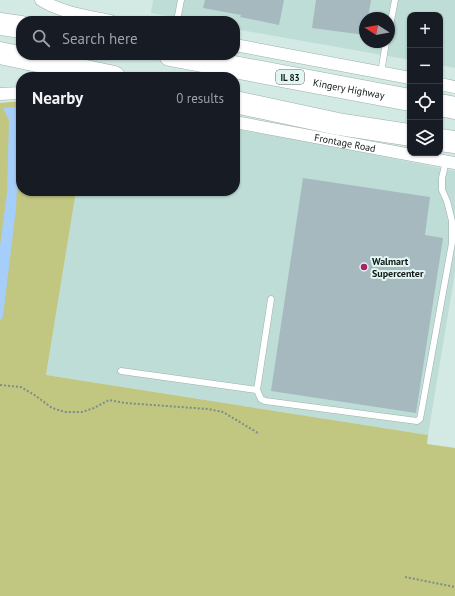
<!DOCTYPE html>
<html lang="en">
<head>
<meta charset="utf-8">
<style>
	body { margin:0; font-family:"PT Sans",sans-serif; background:#242831; color:#f1f3f6 }
	.controls { position:absolute; right:12px; top:12px; display:grid; overflow:hidden; border-radius:8px; box-shadow:0 1px 3px #0004 }
	.controls button { width:36px; height:36px; display:grid; place-items:center; padding:0; border:0; border-bottom:1px solid #363941; background:#171b24; color:#f1f3f6; font:20px sans-serif }
	.compass { position:absolute; left:359px; top:12px; width:36px; height:36px; border-radius:50%; background:#171b24; box-shadow:0 1px 3px #0004; rotate:281deg }
	.list { margin:0; padding:0; list-style:none }
	h2 { display:flex; justify-content:space-between; align-items:center; height:52px; margin:0; padding:0 16px; font-size:17px }
	h2 small { font-size:13px; font-weight:400; color:#9ea1a6 }
	.icon { flex:none; width:22px; height:22px; fill:none; stroke:currentColor; stroke-width:2; stroke-linecap:round; stroke-linejoin:round }
	.map { position:relative; flex:none; width:455px; height:596px; overflow:hidden }
	.search { position:absolute; background:#171b24; box-shadow:0 1px 3px #0004; left:16px; top:16px; width:224px; height:44px; display:flex; align-items:center; gap:10px; box-sizing:border-box; padding:0 14px; border-radius:16px; color:#9ea1a6; font-size:15px }
	.panel { position:absolute; background:#171b24; box-shadow:0 1px 3px #0004; left:16px; top:72px; width:224px; height:124px; border-radius:16px }
	.map>svg:first-child { display:block }
</style>
</head>
<body>
<div class="map">
<svg width="455" height="596" viewBox="0 0 455 596">
	<rect width="100%" height="100%" fill="#d3e9e4"/>
	<path fill="#beddd6" fill-rule="evenodd" d="M153 0H455V68L440 65V15H410V60L235 29V21H193L151 13ZM365 18H389V42H365Z
		M235 129 316 143 455 171V272L428 435 46 375 76 191H235Z"/>
	<path fill="#c1c680" d="M21 101V191H76L46 375 428 435 427 444 455 448V596H0V103Z"/>
	<path fill="#a5cffa" d="M15 107 20 129 16 208 3 316 0 321V246L7 193 9 120 3 108Z"/>
	<path fill="#a5b9bf" d="M205 0H284L279 25 240 17 241 15 203 8Z
		M316 0H371L368 18H365V35L312 28Z
		M303 178 430 197 425 235 443 238 416 413 271 391Z"/>
	<g fill="none" stroke-linecap="round" stroke-linejoin="round">
		<defs>
			<path id="lane" d="M177 21 181 0
				M389 31 395 0
				M381 73 386 42
				M121 371 257 390 271 299
				M257 390 261 399 265 401 417 421 420 419 452 243V221L447 201 442 190V178L446 161"/>
			<g id="street">
				<path d="M41 0C62 13 88 16 111 21"/>
				<path d="M235 45 410 78"/>
				<path d="M440 84 455 87"/>
				<path d="M0 94 21 93"/>
				<path id="s1" d="M235 122 455 163"/>
			</g>
			<g id="highway">
				<path d="M0 24 21 27"/>
				<path d="M0 53 114 77"/>
				<path id="s2" d="M170 55 410 100"/>
				<path d="M235 102 338 124 410 135"/>
				<path d="M440 105 455 108"/>
				<path d="M440 140 455 142"/>
			</g>
		</defs>
		<use href="#lane" stroke="#9cb0ac" stroke-width="7"/>
		<use href="#street" stroke="#9cb0ac" stroke-width="13"/>
		<use href="#highway" stroke="#9cb0ac" stroke-width="23"/>
		<path stroke="#7e8d8a" stroke-width="2" stroke-dasharray="2 2" stroke-linecap="butt" d="M0 385 21 387 36 396 52 408 65 412H82L94 408 109 400 125 403 208 409 223 412 258 433
			M405 577 455 587"/>
		<use href="#lane" stroke="#fff" stroke-width="6"/>
		<use href="#street" stroke="#fff" stroke-width="12"/>
		<use href="#highway" stroke="#fff" stroke-width="22"/>
	</g>
	<circle fill="#a9226a" stroke="#e1f6f1" stroke-width="1.5" cx="364" cy="267" r="4"/>
	<g text-anchor="middle" dominant-baseline="central" stroke-width="4" stroke-linejoin="round" paint-order="stroke">
		<rect fill="#e1f6f1" stroke="#4f5a58" stroke-width="1" x="276" y="70" width="28" height="14" rx="3"/>
		<g font-size="9" font-weight="bold" fill="#101716">
			<text x="290" y="77">IL 83</text>
		</g>
		<g font-size="10" fill="#101716" stroke="#e1f6f1">
			<text stroke="none"><textPath href="#s2" startOffset="182">Kingery Highway</textPath></text>
			<text stroke="none"><textPath href="#s1" startOffset="112">Frontage Road</textPath></text>
		</g>
		<g font-size="10" font-weight="bold" fill="#101716" stroke="#e1f6f1" text-anchor="start">
			<text x="372" y="261">Walmart<tspan x="372" dy="12">Supercenter</tspan></text>
		</g>
	</g>
</svg>
<div class="controls">
<button>+</button>
<button>−</button>
<button><svg class="icon" aria-label="locate" viewBox="0 0 24 24"><circle cx="12" cy="12" r="6"/><path d="M12 2v4M12 18v4M2 12h4M18 12h4"/></svg></button>
<button><svg class="icon" aria-label="layers" viewBox="0 0 24 24"><path d="M12 4l9 5-9 5-9-5zM3 14l9 5 9-5"/></svg></button>
</div>
<svg class="compass" viewBox="-18 -18 36 36"><path d="M0-13l5 13h-10z" fill="#e53935"/><path d="M0 13l5-13h-10z" fill="#9ea1a6"/></svg>
<div class="search"><svg class="icon" aria-label="search" viewBox="0 0 24 24"><circle cx="10" cy="10" r="6"/><path d="M15 15l6 6"/></svg>Search here</div>
<section class="panel">
<h2>Nearby<small>0 results</small></h2>
<ul class="list">
</ul>
</section>
</div>
</body>
</html>
